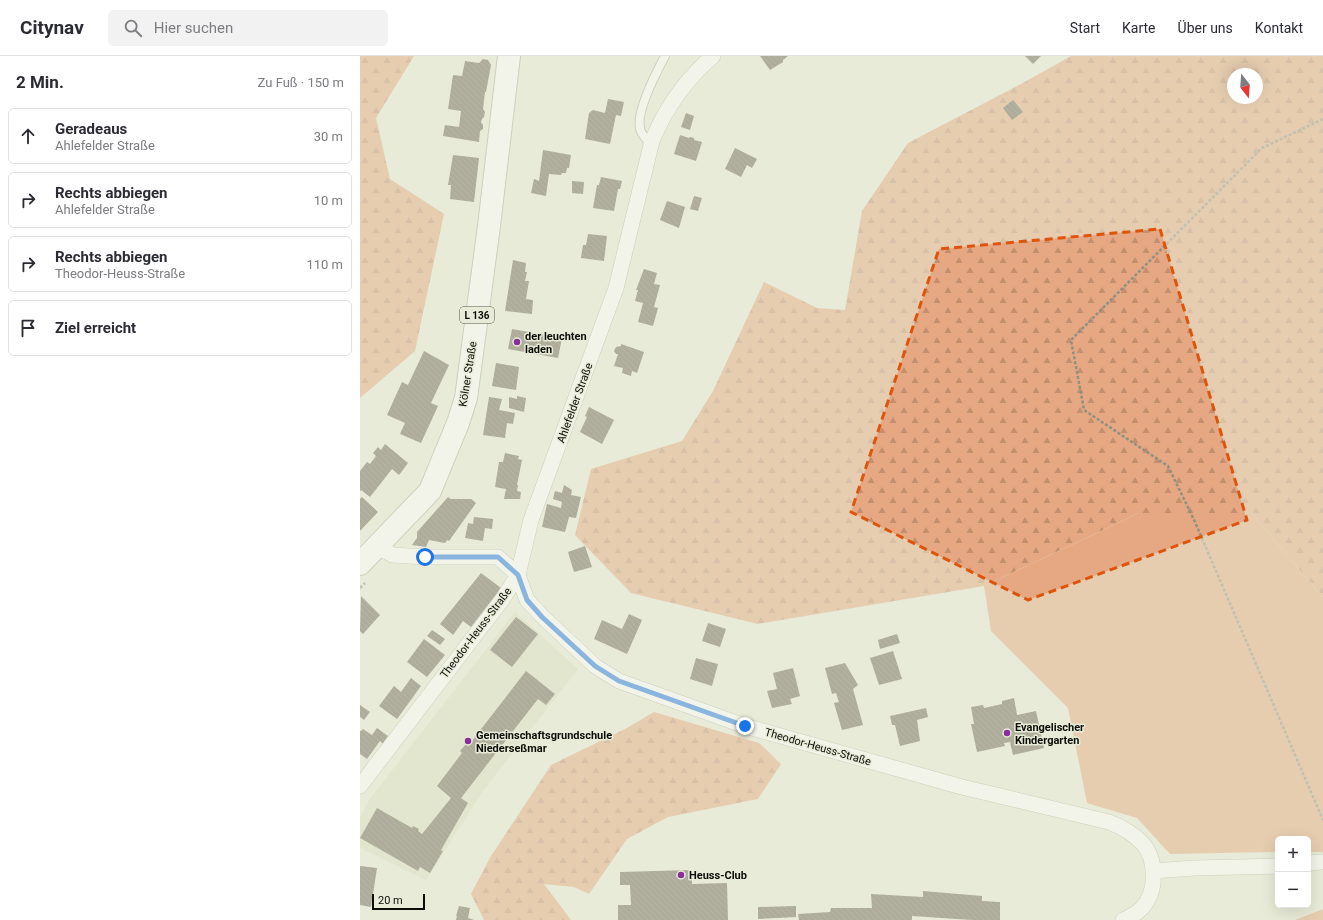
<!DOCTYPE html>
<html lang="de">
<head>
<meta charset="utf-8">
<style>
	body { margin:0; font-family:Roboto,sans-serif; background:#f2f2f3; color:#2b2b33 }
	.controls { position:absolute; right:12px; bottom:12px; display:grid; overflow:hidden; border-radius:6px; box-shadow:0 4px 16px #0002 }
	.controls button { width:36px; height:36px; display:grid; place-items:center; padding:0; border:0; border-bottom:1px solid #e1e1e2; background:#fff; color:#2b2b33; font:20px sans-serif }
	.compass { position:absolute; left:867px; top:12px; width:36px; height:36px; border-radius:50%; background:#fff; box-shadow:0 4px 16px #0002; rotate:163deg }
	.scale { position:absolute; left:12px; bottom:10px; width:53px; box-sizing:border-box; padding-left:4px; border:2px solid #0c0d07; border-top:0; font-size:11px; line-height:14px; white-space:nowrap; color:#0c0d07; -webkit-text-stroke:3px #e8ebd7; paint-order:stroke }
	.stop { position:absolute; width:12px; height:12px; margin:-9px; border:3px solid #1a73e8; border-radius:50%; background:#fff }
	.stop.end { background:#1a73e8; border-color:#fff; box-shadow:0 1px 4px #0008 }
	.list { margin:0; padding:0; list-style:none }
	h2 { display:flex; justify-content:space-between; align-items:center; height:52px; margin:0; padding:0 16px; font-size:17px }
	h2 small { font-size:13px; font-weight:400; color:#7c7c81 }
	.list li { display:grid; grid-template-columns:26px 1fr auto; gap:12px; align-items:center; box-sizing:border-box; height:56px; margin:0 8px 8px; padding:0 8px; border:1px solid #e1e1e2; border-radius:6px }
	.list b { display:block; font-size:15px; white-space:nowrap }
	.list p { margin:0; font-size:13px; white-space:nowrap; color:#7c7c81 }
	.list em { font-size:13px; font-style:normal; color:#7c7c81 }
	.icon { flex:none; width:22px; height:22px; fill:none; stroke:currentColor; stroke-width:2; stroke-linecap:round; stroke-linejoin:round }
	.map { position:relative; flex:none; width:963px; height:864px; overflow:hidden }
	header { display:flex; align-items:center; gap:24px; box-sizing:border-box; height:56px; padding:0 20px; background:#fff; border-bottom:1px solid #e1e1e2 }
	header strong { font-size:19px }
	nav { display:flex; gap:22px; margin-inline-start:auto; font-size:14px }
	.search { width:280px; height:36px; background:#f2f2f3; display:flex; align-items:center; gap:10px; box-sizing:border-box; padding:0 14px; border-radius:6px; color:#7c7c81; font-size:15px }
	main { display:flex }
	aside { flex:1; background:#fff }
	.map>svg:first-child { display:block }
</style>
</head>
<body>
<header>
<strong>Citynav</strong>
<div class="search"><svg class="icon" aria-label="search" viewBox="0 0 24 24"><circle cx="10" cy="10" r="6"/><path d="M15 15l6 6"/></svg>Hier suchen</div>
<nav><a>Start</a><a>Karte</a><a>Über uns</a><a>Kontakt</a></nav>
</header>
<main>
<aside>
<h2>2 Min.<small>Zu Fuß · 150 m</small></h2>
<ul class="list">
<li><svg class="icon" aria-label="ahead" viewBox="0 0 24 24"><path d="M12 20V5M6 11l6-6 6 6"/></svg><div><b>Geradeaus</b><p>Ahlefelder Straße</p></div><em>30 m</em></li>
<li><svg class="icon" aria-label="right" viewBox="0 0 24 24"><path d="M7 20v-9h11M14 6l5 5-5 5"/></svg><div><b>Rechts abbiegen</b><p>Ahlefelder Straße</p></div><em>10 m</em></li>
<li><svg class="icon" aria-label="right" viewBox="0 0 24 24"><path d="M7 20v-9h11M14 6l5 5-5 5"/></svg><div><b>Rechts abbiegen</b><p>Theodor-Heuss-Straße</p></div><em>110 m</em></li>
<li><svg class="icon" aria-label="arrive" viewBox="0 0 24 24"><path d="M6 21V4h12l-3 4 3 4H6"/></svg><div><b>Ziel erreicht</b></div></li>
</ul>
</aside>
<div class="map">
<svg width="963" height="864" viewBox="0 0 963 864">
	<defs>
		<pattern id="forest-firs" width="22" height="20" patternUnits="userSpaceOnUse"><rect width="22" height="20" fill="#e5a882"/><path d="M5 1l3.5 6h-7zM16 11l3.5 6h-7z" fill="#c38f6f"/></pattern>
		<pattern id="building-back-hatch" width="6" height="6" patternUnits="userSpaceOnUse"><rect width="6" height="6" fill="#696050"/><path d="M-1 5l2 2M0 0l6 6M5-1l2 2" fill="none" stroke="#7c7669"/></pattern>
	</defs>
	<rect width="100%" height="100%" fill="#e8ebd7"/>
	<path fill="#dde1c5" d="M155 556 218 613 123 735 66 824 0 792V762L9 744Z"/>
	<path fill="#e5a882" d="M779 457H891L963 541V797L962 796H948V783H918V796L810 798 777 762 727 747 708 652 631 575 624 530Z
		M963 853V864H935Z"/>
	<path fill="url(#forest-firs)" fill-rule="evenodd" d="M0 0H54L16 62 30 123 84 158 55 295 0 342Z
		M711 0H963V541L891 457H779L624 530 398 568 271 537 215 479 231 413 322 385 353 335 404 226 457 252 485 254 502 155 548 87 661 28ZM873 18H897V42H873Z
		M294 656 399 687 421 708 398 743 308 761 267 783 229 838 214 831 184 828 211 864H124L111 838 131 800 191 709 265 673Z"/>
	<path fill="url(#building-back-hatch)" d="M400 0H428L423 4V6L410 14Z
		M665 0H681L673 8Z
		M123 3 128 4 131 9 126 36H125L123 53 125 56 124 61 122 63 121 66 123 69V73L120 75 119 86 83 80 85 69 99 71 101 55 88 53 93 19 102 20 105 5 119 7Z
		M248 43 264 46 261 60 256 59 250 88 225 83 229 57 233 54 245 57Z
		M653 44 663 56 652 64 643 52Z
		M326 57 334 60 330 74 321 71Z
		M320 79 329 82 330 81 334 82V84L342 86 336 105 314 98Z
		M375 92 397 103 392 112 387 109 381 121 365 113Z
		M183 94 211 99 209 112H207L206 117H202L201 119 189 118 186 140 171 137 174 123 179 125Z
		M93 99 119 102 114 146 90 143 91 129H88Z
		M241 121 262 125 260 133H258L254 155 233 152 237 129H239Z
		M212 125 224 126 223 138 212 137Z
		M334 140 342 142 338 155 330 153Z
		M307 145 325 151 319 172 300 164Z
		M228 178 247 180 244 205 221 202 223 189H226Z
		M153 204 166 207 165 216H167L165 225H169L166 243 173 244 172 258 145 255Z
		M284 213 297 217 294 228 300 229 294 251 298 252 293 270 278 266 283 247 275 245 278 234H276Z
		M152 273 202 282 198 302 148 293Z
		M261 288 284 296 277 317 272 315 271 320 262 317 263 312 254 310 258 298H256L254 295 256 291 261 290Z
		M64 295 89 309 71 347 78 350 61 387 40 378 45 367 27 359 42 326 48 329Z
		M136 307 159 311 156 334 132 330Z
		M157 340 166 342 164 356 149 352V341L157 343Z
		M129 341 142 343 139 354 155 357 153 368 147 367 145 382 123 379Z
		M229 351 254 364 242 388 220 376 227 361 225 360Z
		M25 388 48 407 39 419 32 413 10 441 1 434 0 435V415L7 406 10 408 16 400 13 397 18 391 21 394Z
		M145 397 159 400 158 403 162 404 157 429H158L157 435 161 436 160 443H144L146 433 135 431 139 406H143Z
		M204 429 212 434 211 439 221 441 216 462 209 461 205 476 182 471 187 448 201 452 202 446 193 443 195 435 202 437Z
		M2 441 18 456 0 475V443Z
		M88 441 91 443H111L116 447 89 485 87 484 85 487 69 484 66 491 52 489 57 482V476Z
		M114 461 133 463 132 473 125 472 123 485 105 482 108 467 113 468Z
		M225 490 232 511 214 516 208 496Z
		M121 517 141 532 111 571 103 565 93 579 80 568Z
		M1 540 20 559 3 578 0 575Z
		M269 558 282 564 267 598 234 583 242 564 262 573Z
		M156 561 178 578 152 611 130 594Z
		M348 567 366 573 360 591 342 585Z
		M72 574 85 583 80 589 67 580Z
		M537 578 540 587 520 593 518 584Z
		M64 583 85 599 67 621 47 606Z
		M533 595 542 623 519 629 510 602Z
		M336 602 358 608 352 630 330 623Z
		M485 607 498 629 493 633 503 669 482 674 474 647 479 646 476 637 472 638 465 612Z
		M433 612 440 640 430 643 432 648 412 652 407 635 417 633 413 617Z
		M166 615 195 638 186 649 178 643 101 742 108 747 81 794 83 795 70 817 60 811 58 815 0 782 17 752 52 772 53 770 59 773 58 775 62 778 91 742 77 730 102 697 100 695 106 688 108 690Z
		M51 622 61 630 37 663 19 650 34 630 41 636Z
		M654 642 657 659 676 655 684 692 653 699 650 686 644 687 645 690 617 696 611 668H614L611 651 623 649 624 652 642 648V645Z
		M0 649 10 656 4 664 0 661Z
		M566 652 568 661 557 664 560 685 540 690 535 669H532L530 660Z
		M17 672 28 680 23 688 20 685 7 703 0 698V675H1L3 673 12 679Z
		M0 810 17 812 11 851 0 849Z
		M332 814V828L367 827 368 864H258V849H271L270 829H260V816Z
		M563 835 622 840V845L640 846V864H612L552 860V864H439L438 858 470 856 471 852H512L511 838 563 841Z
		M99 850 110 852 108 862 114 864H96L97 860H96Z
		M436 850V861L398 863V851Z"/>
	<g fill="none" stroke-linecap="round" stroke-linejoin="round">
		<defs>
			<path id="service" d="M292 85 286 83C284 80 280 76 280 72 276 55 297 15 305 0"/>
			<path id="minor" d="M17 491 33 499 65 501H138L158 519
				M158 519 167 544 183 561 235 610 259 625 385 670 602 731 749 766C762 771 773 777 783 788 797 804 797 836 782 852 777 857 770 861 763 864
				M0 730 142 544 158 519 171 464 256 232 292 85C306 51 325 24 353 0
				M948 807 963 806
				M793 815 835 812 918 810"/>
			<path id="primary" d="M0 508 70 435 98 367 106 342 129 170 149 0"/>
		</defs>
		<use href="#service" stroke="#acaf9c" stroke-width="10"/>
		<use href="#minor" stroke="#acaf9c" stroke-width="16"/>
		<use href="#primary" stroke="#acaf9c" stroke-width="24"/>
		<path stroke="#8e9082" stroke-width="2.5" stroke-dasharray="3 2" stroke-linecap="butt" d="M963 63 902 92 711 284 724 354 808 410 835 466 963 764
			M0 532 5 527"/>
		<use href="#service" stroke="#fff" stroke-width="8"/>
		<use href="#minor" stroke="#fff" stroke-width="15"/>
		<use href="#primary" stroke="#fff" stroke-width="22"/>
	</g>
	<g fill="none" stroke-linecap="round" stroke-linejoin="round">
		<path stroke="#1a73e8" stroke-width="5" d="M65 501H138L158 519 167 544 182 561 235 610 259 625 385 670"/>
	</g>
	<path d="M0 0H963V864H0ZM800 173 887 464 668 544 491 456 579 193Z" fill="#e8ebd7" fill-opacity=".55" fill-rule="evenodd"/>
	<path fill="none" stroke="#dd550c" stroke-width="3" stroke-dasharray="8 5" stroke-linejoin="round" d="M800 173 887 464 668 544 491 456 579 193Z"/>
	<g fill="#882f9b" stroke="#e8ebd7" stroke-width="1.5">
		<circle cx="157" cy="286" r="4"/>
		<circle cx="647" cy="677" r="4"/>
		<circle cx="108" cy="685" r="4"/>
		<circle cx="321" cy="819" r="4"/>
	</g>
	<g text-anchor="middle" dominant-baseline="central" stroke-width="3" stroke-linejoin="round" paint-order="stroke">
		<rect fill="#e8ebd7" stroke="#4e5045" stroke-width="1" x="100" y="251" width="34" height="16" rx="3"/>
		<g font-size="10" font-weight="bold" fill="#0c0d07">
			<text x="117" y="259">L 136</text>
		</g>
		<g font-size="11" font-weight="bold" fill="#0c0d07" stroke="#e8ebd7" text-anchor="start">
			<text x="165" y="280">der leuchten<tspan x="165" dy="13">laden</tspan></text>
			<text x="655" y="671">Evangelischer<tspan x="655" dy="13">Kindergarten</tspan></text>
			<text x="116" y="679">Gemeinschaftsgrundschule<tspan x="116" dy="13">Niederseßmar</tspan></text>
			<text x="329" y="819">Heuss-Club</text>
		</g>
		<g font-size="11" fill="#0c0d07" stroke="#e8ebd7">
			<text transform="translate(108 318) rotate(-81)">Kölner Straße</text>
			<text transform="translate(215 347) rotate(-70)">Ahlefelder Straße</text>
			<text transform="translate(116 577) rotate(-53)">Theodor-Heuss-Straße</text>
			<text transform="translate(458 691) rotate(16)">Theodor-Heuss-Straße</text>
		</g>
	</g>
</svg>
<div class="controls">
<button>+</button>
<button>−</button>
</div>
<svg class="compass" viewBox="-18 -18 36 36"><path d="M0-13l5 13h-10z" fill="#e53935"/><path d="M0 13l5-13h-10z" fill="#7c7c81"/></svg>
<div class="scale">20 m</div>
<div class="stop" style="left:65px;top:501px"></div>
<div class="stop end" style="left:385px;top:670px"></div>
</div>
</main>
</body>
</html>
